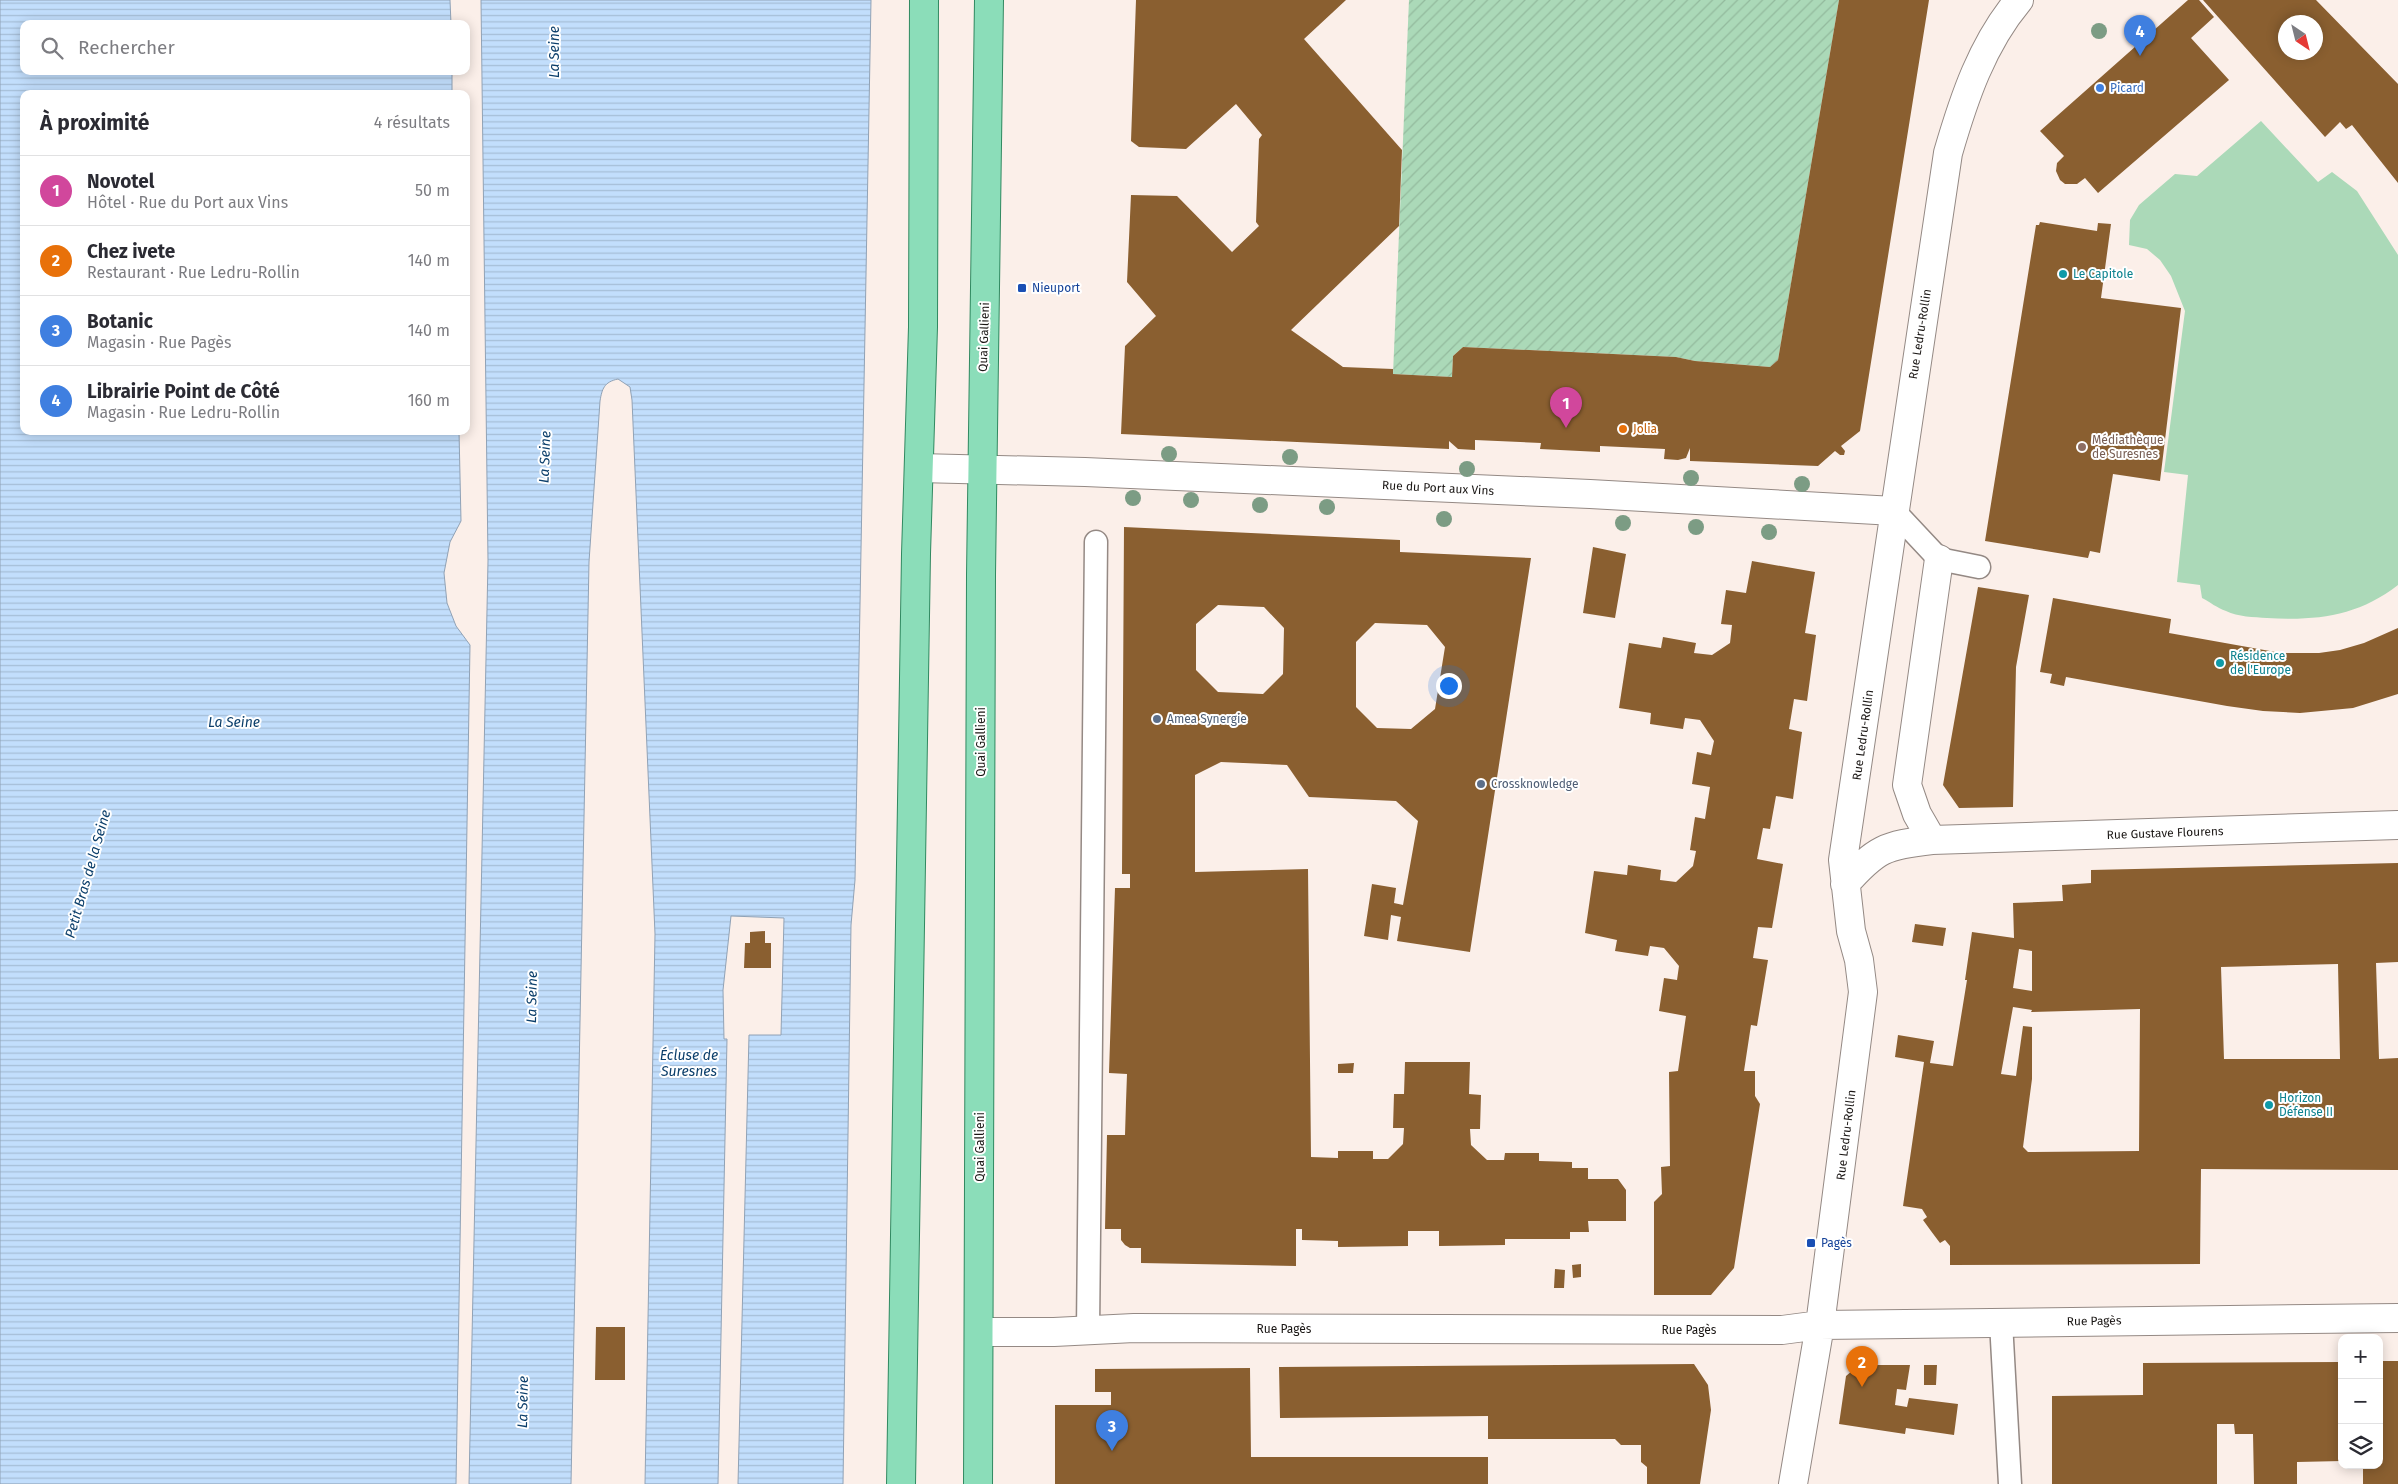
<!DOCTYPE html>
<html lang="fr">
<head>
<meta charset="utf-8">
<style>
	body { margin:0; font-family:"Fira Sans",sans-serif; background:#f7f7f7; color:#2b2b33 }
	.controls { position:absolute; right:15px; bottom:15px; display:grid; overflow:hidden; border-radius:10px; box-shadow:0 2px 12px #0003 }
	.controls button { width:45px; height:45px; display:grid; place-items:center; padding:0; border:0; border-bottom:1px solid #e1e1e2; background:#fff; color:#2b2b33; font:25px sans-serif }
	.compass { position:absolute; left:2278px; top:15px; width:45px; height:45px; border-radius:50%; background:#fff; box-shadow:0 2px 12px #0003; rotate:145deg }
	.you { position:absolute; left:1448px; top:685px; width:18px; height:18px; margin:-12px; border:4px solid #fff; border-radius:50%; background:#1a73e8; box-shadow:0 0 0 8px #1a73e833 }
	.badge { display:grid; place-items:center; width:32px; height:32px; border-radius:50%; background:#d93025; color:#fff; font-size:16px; font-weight:700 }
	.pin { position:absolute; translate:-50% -41px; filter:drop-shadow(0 1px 2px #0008) }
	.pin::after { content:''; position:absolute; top:26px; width:18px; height:15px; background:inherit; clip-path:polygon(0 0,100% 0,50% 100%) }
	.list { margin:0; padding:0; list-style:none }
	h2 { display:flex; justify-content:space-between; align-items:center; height:65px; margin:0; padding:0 20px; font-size:21px }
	h2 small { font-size:16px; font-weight:400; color:#7c7c81 }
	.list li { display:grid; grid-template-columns:32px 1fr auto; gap:15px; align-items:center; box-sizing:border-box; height:70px; padding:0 20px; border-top:1px solid #e1e1e2 }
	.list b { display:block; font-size:19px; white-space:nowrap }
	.list p { margin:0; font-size:16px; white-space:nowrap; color:#7c7c81 }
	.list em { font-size:16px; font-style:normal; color:#7c7c81 }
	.icon { flex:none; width:28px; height:28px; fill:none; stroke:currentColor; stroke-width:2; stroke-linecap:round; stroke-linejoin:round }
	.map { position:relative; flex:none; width:2398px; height:1484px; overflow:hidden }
	.search { position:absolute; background:#fff; box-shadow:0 2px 12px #0003; left:20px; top:20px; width:450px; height:55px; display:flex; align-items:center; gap:12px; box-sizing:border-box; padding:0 18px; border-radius:10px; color:#7c7c81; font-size:19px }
	.panel { position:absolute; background:#fff; box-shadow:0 2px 12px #0003; left:20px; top:90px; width:450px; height:345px; border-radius:10px }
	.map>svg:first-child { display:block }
</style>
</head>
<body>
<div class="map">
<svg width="2398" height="1484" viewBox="0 0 2398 1484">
	<defs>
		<pattern id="garden-furrows" width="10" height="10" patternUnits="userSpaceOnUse" patternTransform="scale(1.25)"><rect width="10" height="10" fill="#abd9b8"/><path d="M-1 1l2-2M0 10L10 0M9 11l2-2" fill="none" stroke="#93ba9d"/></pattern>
		<pattern id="water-rules" width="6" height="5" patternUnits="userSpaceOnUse" patternTransform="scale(1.25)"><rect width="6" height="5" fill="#c2defc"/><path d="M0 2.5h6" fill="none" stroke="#a6bed7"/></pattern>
	</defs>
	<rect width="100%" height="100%" fill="#fbefe9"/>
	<path fill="#abd9b8" d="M2261 121 2318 182 2332 172 2357 191 2398 255V585C2358 616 2317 621 2267 618 2254 617 2238 617 2226 611 2217 608 2210 602 2202 598L2200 585 2177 582 2188 475 2164 472 2185 311 2171 276 2160 260 2147 249 2129 245 2130 220 2139 205 2175 174 2197 176Z"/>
	<path fill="url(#garden-furrows)" d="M1409 0H1839L1778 360 1770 367 1695 361 1676 357 1463 347 1453 356 1452 377 1393 374Z"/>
	<path fill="url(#water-rules)" stroke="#90a2b6" d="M0 0H450L451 24H24V71H452V94H24V431H459L461 521 450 542 444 573 447 603 456 626 470 645 456 1484H0Z
		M481 0H871L855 880 851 925 843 1484H738L749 1035H781L784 918 731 916 723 990 724 1039H727L718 1484H645L655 934 632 400 630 387 618 379C604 382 602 389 600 401L589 562 571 1484H469L488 561Z"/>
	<path fill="#8a5f30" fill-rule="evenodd" d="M1136 0H1346L1304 39 1402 150 1399 226 1291 330 1343 367 1393 369V374L1452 377 1453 356 1463 347 1676 357 1695 361 1770 367 1778 360 1839 0H1929L1860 431 1841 446 1845 451 1844 455H1840L1835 451 1818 466 1690 461V448L1686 458 1678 460 1664 459 1665 449 1600 446V452L1540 449 1541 443 1475 440V450L1458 449 1449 441V449L1121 434 1125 346 1156 316 1127 282 1131 195 1177 196 1232 252 1259 226 1256 222 1259 139 1262 135 1236 104 1186 149 1139 147 1131 141Z
		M2188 0H2199L2214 17 2191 38 2229 80 2098 193 2085 178 2077 184H2065L2060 180 2056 171 2057 163 2064 156 2040 131Z
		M2203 0H2316L2398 84V183L2352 125 2346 129 2340 122 2325 137ZM2286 22H2316V52H2286Z
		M2040 222 2097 231 2098 223 2111 224 2101 298 2181 308 2160 481 2113 474 2100 553 2090 551 2088 558 1985 541 2036 225H2039Z
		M1124 527 1400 540V552L1531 558 1470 952 1397 941 1401 917 1391 915 1388 940 1364 936 1372 884 1396 888 1394 903 1403 905 1418 821 1396 801 1309 797 1287 765 1221 762 1195 775V872L1308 869 1311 1157 1338 1158V1151H1373V1159H1388L1403 1144 1404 1128H1393L1394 1094H1404L1405 1062H1470L1469 1094 1481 1095 1480 1129H1470L1471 1145 1487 1160H1504L1505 1153H1539V1161L1572 1162V1168H1588V1179H1618L1626 1190V1221H1588L1589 1232H1570V1239H1505V1245L1439 1246V1231H1408V1246L1338 1247V1241L1302 1240V1229H1296V1266L1141 1263V1248H1130L1125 1245 1121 1240V1229H1105L1107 1135H1125L1126 1102 1127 1074 1109 1073 1115 888H1130V874H1122ZM1218 605 1264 607 1284 628 1283 674 1263 694 1218 692 1196 670V624ZM1375 623 1427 625 1445 647 1435 709 1411 729 1377 728 1356 707V642Z
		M1593 547 1626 554 1615 618 1583 613Z
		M1752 561 1815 572 1805 633 1816 635 1807 701 1794 699 1789 729 1802 732 1793 799 1776 796 1770 829 1763 828 1757 859 1783 864 1772 928 1758 927 1753 958 1768 960 1757 1026 1751 1025 1744 1071H1755V1096L1760 1104 1734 1268 1711 1295H1654V1202L1662 1194 1661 1167 1670 1166 1669 1072 1678 1071 1686 1016 1659 1011 1664 978 1677 980 1679 966 1664 948 1650 946 1648 956 1615 951 1617 940 1585 933 1594 871 1627 875 1628 865 1661 870 1660 880 1676 882 1693 866 1696 851 1690 850 1695 817 1705 819 1710 787 1692 784 1697 752 1711 755 1714 741 1700 720 1685 718 1683 729 1650 724 1651 713 1619 708 1629 643 1661 648 1663 637 1696 643 1694 653 1712 655 1730 643 1732 625 1721 624 1726 590 1746 593Z
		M1978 587 2029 595 2016 667 2013 807 1959 808 1943 785Z
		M2053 598 2171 619 2169 633 2281 653H2319L2340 650 2364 643 2398 628V694L2353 708 2300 713 2263 711 2227 706 2066 677 2064 686 2050 683 2052 674 2040 672Z
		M2398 863V962L2376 963 2379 1059 2398 1058V1170L2201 1169 2200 1264 1950 1265V1246L1945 1240 1940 1243 1931 1231 1923 1220 1927 1217 1922 1209 1903 1206 1924 1062 1895 1057 1898 1035 1934 1041 1930 1063 1953 1066 1967 980H1965L1972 932 2014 938 2013 903 2063 901 2062 885 2091 883V870ZM2019 949 2032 951V991L2013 988ZM2338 964 2340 1059H2224L2221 967ZM2013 1007 2032 1010 2031 1012 2140 1009 2139 1151 2033 1152H2028L2023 1147 2032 1079V1027L2023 1026 2016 1076 2001 1074Z
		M1915 924 1946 928 1943 946 1912 942Z
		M765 931V943H771V968H744L745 943H750V932Z
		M1354 1063 1353 1073H1338V1064Z
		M1581 1264V1277L1573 1278 1572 1265Z
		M1555 1269 1565 1270 1564 1288H1554Z
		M596 1327H625V1380H595Z
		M2379 1361H2398V1484H2363V1465H2379Z
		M2342 1362V1461L2297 1462V1484H2254L2253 1434H2235L2234 1424H2217V1484H2052V1396L2143 1395V1363Z
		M1694 1364 1708 1385 1711 1410 1700 1484H1647V1467L1641 1462V1445H1621L1615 1439H1488V1416L1280 1418 1279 1367Z
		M1859 1365H1910L1906 1390 1897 1389 1895 1405 1907 1407 1909 1398 1958 1404 1954 1435 1906 1428 1905 1434 1839 1424 1846 1376Z
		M1924 1365H1937L1936 1385H1924Z
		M1250 1368 1251 1457H1488V1484H1055V1405H1111V1392H1095V1369Z"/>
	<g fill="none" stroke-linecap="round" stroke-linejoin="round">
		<defs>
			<path id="lane" d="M1894 511 1939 559 1979 567
				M2001 1322 2010 1484
				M1088 1331 1096 542"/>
			<path id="street" d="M919 468 1085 472 1590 494 1894 511
				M1932 840 1917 814 1907 785 1939 559
				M1845 884C1876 849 1885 845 1932 840L2398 825
				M980 1332H1054L1134 1328 1782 1330 1820 1325 2398 1318
				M1793 1484 1820 1325 1863 992 1859 960 1851 931 1843 860 1948 153C1964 98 1982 44 2019 0"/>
			<path id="primary" d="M901 1484 916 554 923 327 924 0
				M978 1484 981 575 989 0"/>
		</defs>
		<use href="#lane" stroke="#948984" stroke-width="25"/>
		<use href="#street" stroke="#948984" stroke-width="30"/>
		<use href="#primary" stroke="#318961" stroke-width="30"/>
		<use href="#lane" stroke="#fff" stroke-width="22"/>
		<use href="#street" stroke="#fff" stroke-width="28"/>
		<use href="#primary" stroke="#8bddb9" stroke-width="28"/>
	</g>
	<g fill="#7c9c84">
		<circle cx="2099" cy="31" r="8"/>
		<circle cx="1169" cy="454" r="8"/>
		<circle cx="1290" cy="457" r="8"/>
		<circle cx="1467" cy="469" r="8"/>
		<circle cx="1691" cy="478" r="8"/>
		<circle cx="1802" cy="484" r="8"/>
		<circle cx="1133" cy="498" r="8"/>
		<circle cx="1191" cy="500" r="8"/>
		<circle cx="1260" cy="505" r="8"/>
		<circle cx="1327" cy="507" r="8"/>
		<circle cx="1444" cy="519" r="8"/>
		<circle cx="1623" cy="523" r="8"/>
		<circle cx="1696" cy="527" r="8"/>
		<circle cx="1769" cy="532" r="8"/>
	</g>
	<circle fill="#3f7fe0" stroke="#fff" stroke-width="2" cx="2100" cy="88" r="5"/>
	<g fill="#0f9aa8" stroke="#fff" stroke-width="2">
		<circle cx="2063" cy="274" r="5"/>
		<circle cx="2220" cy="663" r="5"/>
		<circle cx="2269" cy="1105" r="5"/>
	</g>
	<g fill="#1a4fb4" stroke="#fff" stroke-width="2">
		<rect x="1017" y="283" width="10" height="10" rx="2.5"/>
		<rect x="1806" y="1238" width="10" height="10" rx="2.5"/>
	</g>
	<circle fill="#e8710a" stroke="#fff" stroke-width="2" cx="1623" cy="429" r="5"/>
	<circle fill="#8d6e63" stroke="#fff" stroke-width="2" cx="2082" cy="447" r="5"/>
	<g fill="#5c6f8a" stroke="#fff" stroke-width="2">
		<circle cx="1157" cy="719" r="5"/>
		<circle cx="1481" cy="784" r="5"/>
	</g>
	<g text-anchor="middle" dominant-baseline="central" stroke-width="4" stroke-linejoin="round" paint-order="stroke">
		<g font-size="12" fill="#366cbe" stroke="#fff" text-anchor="start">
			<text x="2110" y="88">Picard</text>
		</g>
		<g font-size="12" fill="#0d838f" stroke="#fff" text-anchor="start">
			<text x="2073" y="274">Le Capitole</text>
			<text x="2230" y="656">Résidence<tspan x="2230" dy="14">de l'Europe</tspan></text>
			<text x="2279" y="1098">Horizon<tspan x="2279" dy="14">Défense II</tspan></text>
		</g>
		<g font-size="12" fill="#164399" stroke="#fff" text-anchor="start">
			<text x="1032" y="288">Nieuport</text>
			<text x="1821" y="1243">Pagès</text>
		</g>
		<g font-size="12" fill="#1a1614" stroke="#fff">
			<text transform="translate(1920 334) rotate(-81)">Rue Ledru-Rollin</text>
			<text transform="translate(984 337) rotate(-88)">Quai Gallieni</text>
			<text transform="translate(1438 488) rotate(3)">Rue du Port aux Vins</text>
			<text transform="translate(1863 735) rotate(-82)">Rue Ledru-Rollin</text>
			<text transform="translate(981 742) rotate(-90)">Quai Gallieni</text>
			<text transform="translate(2165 833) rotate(-2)">Rue Gustave Flourens</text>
			<text transform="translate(1846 1135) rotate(-83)">Rue Ledru-Rollin</text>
			<text transform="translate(980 1147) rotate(-90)">Quai Gallieni</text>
			<text transform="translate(2094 1321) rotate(-1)">Rue Pagès</text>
			<text x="1284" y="1329">Rue Pagès</text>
			<text x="1689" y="1330">Rue Pagès</text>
		</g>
		<g font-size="12" fill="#c56008" stroke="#fff" text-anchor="start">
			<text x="1633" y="429">Jolia</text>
		</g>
		<g font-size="12" fill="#785e54" stroke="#fff" text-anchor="start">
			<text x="2092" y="440">Médiathèque<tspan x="2092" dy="14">de Suresnes</tspan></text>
		</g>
		<g font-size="12" fill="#4e5e75" stroke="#fff" text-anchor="start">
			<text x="1167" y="719">Amea Synergie</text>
			<text x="1491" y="784">Crossknowledge</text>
		</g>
		<g font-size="14" font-style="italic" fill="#0c3f6b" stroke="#fff">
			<text transform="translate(554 52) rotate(-90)">La Seine</text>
			<text transform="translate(545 457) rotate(-88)">La Seine</text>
			<text x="234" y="722">La Seine</text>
			<text transform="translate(88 874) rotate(-74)">Petit Bras de la Seine</text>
			<text transform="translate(532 997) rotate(-89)">La Seine</text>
			<text x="689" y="1055">Écluse de<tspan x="689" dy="16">Suresnes</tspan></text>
			<text transform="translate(523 1402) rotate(-89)">La Seine</text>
		</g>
	</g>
</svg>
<div class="controls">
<button>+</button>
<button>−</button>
<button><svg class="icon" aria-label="layers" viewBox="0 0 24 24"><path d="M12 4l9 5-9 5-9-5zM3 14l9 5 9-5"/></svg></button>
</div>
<svg class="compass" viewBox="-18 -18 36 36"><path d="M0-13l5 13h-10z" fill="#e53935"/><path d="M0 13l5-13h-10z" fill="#7c7c81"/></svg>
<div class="you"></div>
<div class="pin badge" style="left:1566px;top:428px;background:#d1479c">1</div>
<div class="pin badge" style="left:1862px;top:1387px;background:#e8710a">2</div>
<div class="pin badge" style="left:1112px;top:1451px;background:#3f7fe0">3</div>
<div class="pin badge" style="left:2140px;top:56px;background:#3f7fe0">4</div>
<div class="search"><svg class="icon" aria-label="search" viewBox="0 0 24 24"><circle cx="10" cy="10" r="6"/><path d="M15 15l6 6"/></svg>Rechercher</div>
<section class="panel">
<h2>À proximité<small>4 résultats</small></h2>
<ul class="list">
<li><span class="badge" style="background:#d1479c">1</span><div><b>Novotel</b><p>Hôtel · Rue du Port aux Vins</p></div><em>50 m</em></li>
<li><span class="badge" style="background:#e8710a">2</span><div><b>Chez ivete</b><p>Restaurant · Rue Ledru-Rollin</p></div><em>140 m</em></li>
<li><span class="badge" style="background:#3f7fe0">3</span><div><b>Botanic</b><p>Magasin · Rue Pagès</p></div><em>140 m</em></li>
<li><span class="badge" style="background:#3f7fe0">4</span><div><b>Librairie Point de Côté</b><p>Magasin · Rue Ledru-Rollin</p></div><em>160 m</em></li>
</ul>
</section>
</div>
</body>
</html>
